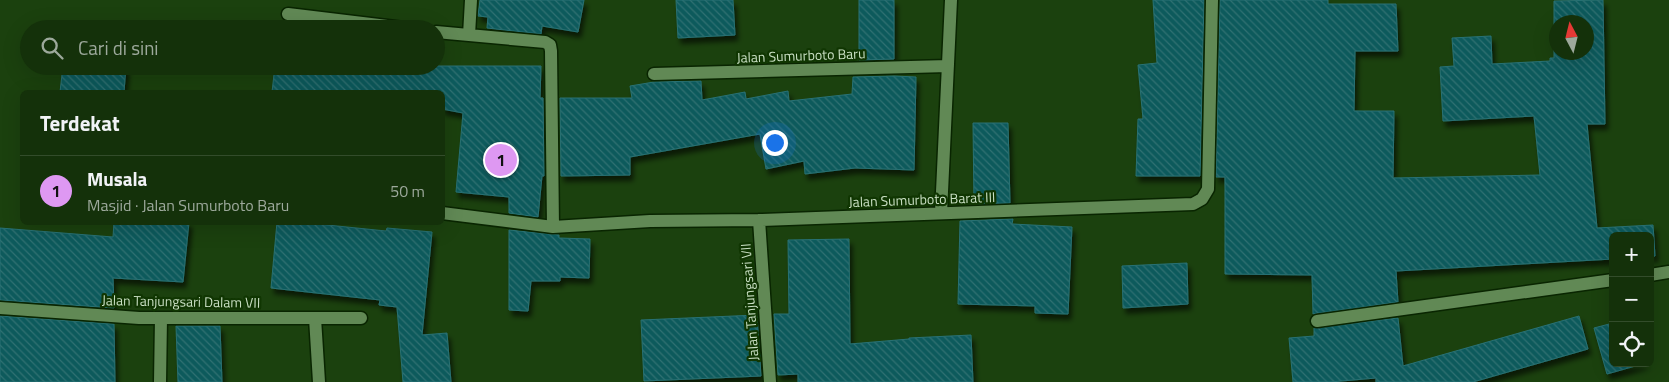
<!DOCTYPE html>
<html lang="id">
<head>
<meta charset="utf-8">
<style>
	body { margin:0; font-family:"Titillium Web",sans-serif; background:#213d18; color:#f1f3f6 }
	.controls { position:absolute; right:15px; bottom:15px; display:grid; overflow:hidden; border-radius:8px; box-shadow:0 5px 20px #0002 }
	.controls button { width:45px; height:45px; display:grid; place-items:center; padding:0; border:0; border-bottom:1px solid #334c2b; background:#14310a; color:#f1f3f6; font:25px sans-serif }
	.compass { position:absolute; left:1549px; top:15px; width:45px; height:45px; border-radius:50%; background:#14310a; box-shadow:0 5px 20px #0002; rotate:353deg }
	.you { position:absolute; left:774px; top:142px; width:18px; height:18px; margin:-12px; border:4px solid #fff; border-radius:50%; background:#1a73e8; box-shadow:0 0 0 8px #1a73e833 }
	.badge { display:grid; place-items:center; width:32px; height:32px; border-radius:50%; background:#de98f2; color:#111; font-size:16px; font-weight:700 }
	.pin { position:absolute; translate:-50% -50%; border:2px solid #fff; box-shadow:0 1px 5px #0006 }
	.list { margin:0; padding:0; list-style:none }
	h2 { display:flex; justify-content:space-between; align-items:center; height:65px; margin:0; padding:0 20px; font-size:21px }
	h2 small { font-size:16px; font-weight:400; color:#9da99c }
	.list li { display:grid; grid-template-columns:32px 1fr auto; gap:15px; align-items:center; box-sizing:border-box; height:70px; padding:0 20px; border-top:1px solid #334c2b }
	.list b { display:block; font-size:19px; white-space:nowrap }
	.list p { margin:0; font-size:16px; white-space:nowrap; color:#9da99c }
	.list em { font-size:16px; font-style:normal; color:#9da99c }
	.icon { flex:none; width:28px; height:28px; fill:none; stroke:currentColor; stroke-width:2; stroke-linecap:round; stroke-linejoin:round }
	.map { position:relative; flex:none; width:1669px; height:382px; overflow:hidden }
	.search { position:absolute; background:#14310a; box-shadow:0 5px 20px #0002; left:20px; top:20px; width:425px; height:55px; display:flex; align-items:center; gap:12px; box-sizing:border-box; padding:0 18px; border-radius:28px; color:#9da99c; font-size:19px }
	.panel { position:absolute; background:#14310a; box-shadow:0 5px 20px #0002; left:20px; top:90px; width:425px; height:135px; border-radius:8px }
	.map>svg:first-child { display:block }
</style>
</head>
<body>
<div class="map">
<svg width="1669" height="382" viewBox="0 0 1669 382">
	<defs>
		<pattern id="building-back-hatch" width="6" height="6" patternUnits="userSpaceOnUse" patternTransform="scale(1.25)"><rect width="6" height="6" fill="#0e5a5c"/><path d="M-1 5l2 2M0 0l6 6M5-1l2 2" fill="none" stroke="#307172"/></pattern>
		<filter id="shadow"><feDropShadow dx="3" dy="5.5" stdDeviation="2.5" flood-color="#0009"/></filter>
	</defs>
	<rect width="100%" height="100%" fill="#1b410e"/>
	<path fill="url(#building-back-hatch)" stroke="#287174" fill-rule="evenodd" filter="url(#shadow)" d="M480 0H584L578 32 542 26 541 34 487 28 488 17 478 16Z
		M676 0H733L735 35 678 38Z
		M859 0H894V59L859 60Z
		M1153 0H1204L1200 176H1136L1138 119H1143L1138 65 1157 63Z
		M1220 0H1328V4H1396L1398 51H1355L1354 111H1394L1393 178 1540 175 1534 116 1443 121 1440 67 1454 66 1452 38 1491 36 1492 64 1550 61V58H1554V1L1603 0 1605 124H1587L1597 228 1653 225 1655 256 1650 257V236H1613V259L1396 271 1398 302 1313 314 1312 275 1225 274V177H1216ZM1556 22H1586V52H1556Z
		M63 66H126L124 92H60Z
		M275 66H541L540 98H543L544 176H542L538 217 509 213V197L456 192 463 113 442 109V92H272Z
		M894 76 916 77 914 170 855 168 805 174 804 161 766 169 760 134 630 157V175L561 176 560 98H632L630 86 654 82 701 81 702 100 745 92 746 99 788 91 789 101 852 94 853 77Z
		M973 123H1008L1010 203 974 204Z
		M1013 219 1012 224 1072 227 1068 314 1035 313V306L958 304 960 221Z
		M114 222H189L183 282 113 278 114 308 0 300V228L113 237Z
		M277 222H298L386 231 387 228 432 232 422 335 447 333 451 382H403L397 307 379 305 380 300 271 288Z
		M509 230 559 235V238L590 239 589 278 560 277V281H531L528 311 509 310Z
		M849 239 850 344 909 339V338L971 335 973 382H798V374L778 375 774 314H789L788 240Z
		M1187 263 1188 304 1123 308 1122 266Z
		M757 315 761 376 644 381 641 320Z
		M0 316 114 324 115 382H0Z
		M1579 316 1588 349 1473 382H1376V378L1330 382H1293L1289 338 1314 336V328L1398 318 1403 366Z
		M1613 323V363H1646L1607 374 1594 328Z
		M176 326H220L222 382H178Z"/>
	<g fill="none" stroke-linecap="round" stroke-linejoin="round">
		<defs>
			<path id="minor" d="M288 14 412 29
				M436 32 545 42 550 45 551 51 553 227
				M469 35 471 0
				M654 74 948 66
				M442 213 553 227 650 221 759 220 1193 204 1202 199 1208 189 1212 0
				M941 213 951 0
				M759 220 770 382
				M1650 275 1669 272
				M0 308 139 318H361
				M315 318 319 382
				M1317 321 1613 280
				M160 382 161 318"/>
		</defs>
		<use href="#minor" stroke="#092501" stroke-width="15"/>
		<use href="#minor" stroke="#618955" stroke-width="12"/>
	</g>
	<g text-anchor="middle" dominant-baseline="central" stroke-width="4.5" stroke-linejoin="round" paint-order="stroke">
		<g font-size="14" fill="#c9dfc3" stroke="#103602">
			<text transform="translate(801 55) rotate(-2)">Jalan Sumurboto Baru</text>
			<text transform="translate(922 199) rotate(-2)">Jalan Sumurboto Barat III</text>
			<text transform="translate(181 301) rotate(1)">Jalan Tanjungsari Dalam VII</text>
			<text transform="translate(749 302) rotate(-94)">Jalan Tanjungsari VII</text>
		</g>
	</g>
</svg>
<div class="controls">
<button>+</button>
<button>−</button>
<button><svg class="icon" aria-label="locate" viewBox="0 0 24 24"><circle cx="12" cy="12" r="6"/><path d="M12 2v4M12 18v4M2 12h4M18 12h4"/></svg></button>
</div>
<svg class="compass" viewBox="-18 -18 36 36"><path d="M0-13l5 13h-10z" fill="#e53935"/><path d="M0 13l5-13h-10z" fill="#9da99c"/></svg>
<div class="you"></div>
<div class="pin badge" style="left:501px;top:160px">1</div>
<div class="search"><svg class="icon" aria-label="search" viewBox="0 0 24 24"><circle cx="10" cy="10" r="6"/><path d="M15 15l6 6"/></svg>Cari di sini</div>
<section class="panel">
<h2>Terdekat<small></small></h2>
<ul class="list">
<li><span class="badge">1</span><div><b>Musala</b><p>Masjid · Jalan Sumurboto Baru</p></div><em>50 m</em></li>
</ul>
</section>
</div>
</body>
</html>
